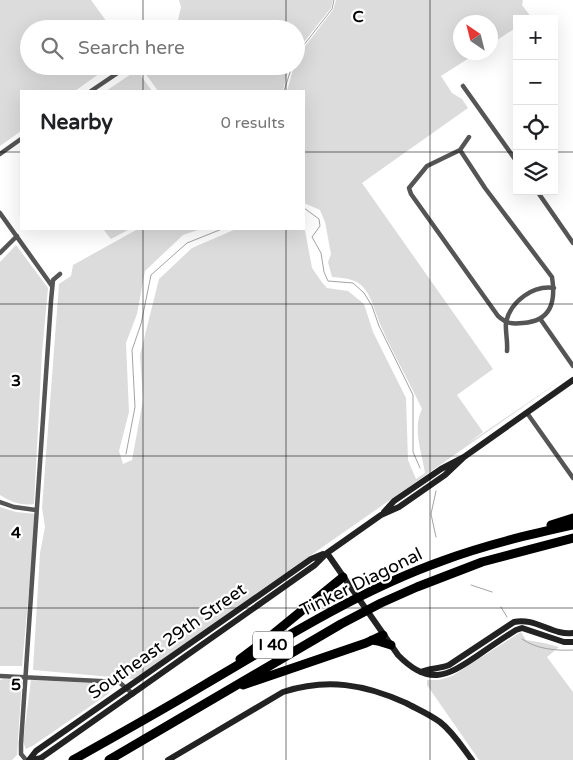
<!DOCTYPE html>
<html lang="en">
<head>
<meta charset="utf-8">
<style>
	body { margin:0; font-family:"Varela Round",sans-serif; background:#f2f2f2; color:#202124 }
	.controls { position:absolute; right:15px; top:15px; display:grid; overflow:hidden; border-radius:0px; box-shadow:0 5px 20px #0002 }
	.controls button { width:45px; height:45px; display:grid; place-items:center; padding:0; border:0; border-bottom:1px solid #e0e0e0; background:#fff; color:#202124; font:25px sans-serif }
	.compass { position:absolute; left:453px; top:15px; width:45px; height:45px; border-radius:50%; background:#fff; box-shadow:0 5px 20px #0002; rotate:325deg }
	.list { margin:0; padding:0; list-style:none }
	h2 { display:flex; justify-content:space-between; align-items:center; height:65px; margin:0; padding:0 20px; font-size:21px }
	h2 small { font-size:16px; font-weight:400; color:#757577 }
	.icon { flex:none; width:28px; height:28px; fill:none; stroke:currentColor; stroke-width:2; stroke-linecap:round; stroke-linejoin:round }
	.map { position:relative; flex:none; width:573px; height:760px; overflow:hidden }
	.search { position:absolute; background:#fff; box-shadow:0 5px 20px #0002; left:20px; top:20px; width:285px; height:55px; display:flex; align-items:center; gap:12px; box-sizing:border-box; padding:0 18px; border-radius:28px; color:#757577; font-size:19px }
	.panel { position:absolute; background:#fff; box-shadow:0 5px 20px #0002; left:20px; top:90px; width:285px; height:140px; border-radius:0px }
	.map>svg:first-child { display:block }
</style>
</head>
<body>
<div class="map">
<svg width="573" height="760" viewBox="0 0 573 760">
	<rect width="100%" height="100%" fill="#fff"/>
	<path fill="#dcdcdc" d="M0 0H91L112 29H29V66H110L75 91H21V131L0 146Z
		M179 0H333L331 8 296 52V29H176L181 7Z
		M336 0H523L522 5 531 17 529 19H517V27L491 44 490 22H460V52L477 53 441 76 452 93 462 99 468 108 362 183 493 369 457 395 483 432 467 444 573 372 134 679 33 670 40 553 45 527 42 508 59 284 71 276 73 265 138 229H201L183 235 145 271 137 314 126 343 129 412 119 451 123 464 132 460 143 400 140 355 159 279 192 248 236 229H302L305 230 312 268 321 281 327 288 348 291 364 304 373 332 406 398 408 460 416 479 425 473C422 453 412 428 422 409 409 381 393 354 381 326 375 313 372 295 361 285 353 278 342 278 332 277L328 262 331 254 325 222 320 210 304 203V91H287L294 66H296V58L333 10Z
		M140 66H289L283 91H158Z
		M137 70 152 91H106Z
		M103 229H130L111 239Z
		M16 245 48 288 42 353 34 504C21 506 11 502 0 495V262Z
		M0 507 16 512 36 514 22 666H0Z
		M521 632 526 640 544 643 559 647 547 657 573 692V760H479L427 685V680H439L452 676Z
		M4 679 22 680 17 755 12 760H0V680Z
		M31 680 110 684 113 687 108 694 34 745 26 749 23 742Z"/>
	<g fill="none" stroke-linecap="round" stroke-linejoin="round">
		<path stroke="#a3a3a3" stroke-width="1" d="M296 55 332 9 334 0
			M284 91 292 66
			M304 208 319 219 320 226 312 237 321 253 324 272 328 281 353 283 364 293 372 306 379 326 413 395V452L420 468
			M126 454 135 407 132 350 141 324 151 275 187 243 222 229
			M436 537 431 514 436 491
			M471 585 492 592
			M501 607 507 617
			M522 639C536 649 556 651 573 650"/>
		<path stroke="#555" stroke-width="4.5" d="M463 86 517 162
			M91 91 125 68
			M460 150 485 188 552 277C556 302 551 321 523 323 512 324 507 324 498 316L411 194 409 188 427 166 460 150 469 137
			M0 154 21 139
			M537 191 573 243
			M0 213 52 286
			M0 253 17 236
			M541 320 573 366
			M507 351C508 341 505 331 506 322 511 301 533 285 554 288
			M527 413 573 478
			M0 502 14 507 36 510
			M0 676 119 682 133 694
			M26 760 21 754V743L51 301 53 280 60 274"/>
		<path stroke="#222" stroke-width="6" d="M384 512 394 501 441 469 464 457 573 380
			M327 553 398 655C428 686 446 677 477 656 490 647 503 638 516 630L522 628 564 642H573
			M421 672C430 668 439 669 449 665L514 622C535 617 553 636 573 633
			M29 760 36 751 311 559 323 554
			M34 760 41 758 315 565 327 553 381 515 399 507 445 475 464 457
			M168 760 283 692C327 678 364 684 406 703 417 709 429 714 440 722 453 732 462 747 472 760"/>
		<path stroke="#000" stroke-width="9" d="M551 525 573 518
			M372 640 378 641 391 645
			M240 659 272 635 343 577
			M243 685 366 643 383 635
			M73 760C117 735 161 711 204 685 281 640 358 591 442 561 485 545 528 535 573 525
			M109 760 341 624 381 603 417 587 482 562 573 538"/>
	</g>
	<path fill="none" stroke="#000" stroke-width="1" stroke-opacity="0.55" d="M143 0V29M286 0V29M430 0V760M143 66V91M286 66V91M0 152H21M304 152H517M554 152H573M143 229V760M286 229V760M0 304H573M0 456H573M0 608H573"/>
	<g text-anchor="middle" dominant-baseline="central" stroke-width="4.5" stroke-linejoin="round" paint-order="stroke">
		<rect fill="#fff" stroke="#4c4c4c" stroke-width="1" x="253" y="631.5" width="40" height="27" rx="4"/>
		<g font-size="16" font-weight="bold" fill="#000">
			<text x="273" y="645">I 40</text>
		</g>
		<g font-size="18" fill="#000" stroke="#fff">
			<text transform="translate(361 582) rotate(-26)">Tinker Diagonal</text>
			<text transform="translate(167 641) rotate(-35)">Southeast 29th Street</text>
		</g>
	</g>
	<g font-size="16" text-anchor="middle" font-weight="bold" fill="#000" stroke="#fff" stroke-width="4.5" stroke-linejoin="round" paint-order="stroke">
		<text x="358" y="22">C</text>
		<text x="16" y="386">3</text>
		<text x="16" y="538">4</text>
		<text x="16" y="690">5</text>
	</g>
</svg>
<div class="controls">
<button>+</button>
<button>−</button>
<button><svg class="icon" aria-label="locate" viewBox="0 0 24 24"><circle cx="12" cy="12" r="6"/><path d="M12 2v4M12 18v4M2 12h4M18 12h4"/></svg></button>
<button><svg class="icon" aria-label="layers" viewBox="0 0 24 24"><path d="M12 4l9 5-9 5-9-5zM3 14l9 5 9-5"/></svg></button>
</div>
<svg class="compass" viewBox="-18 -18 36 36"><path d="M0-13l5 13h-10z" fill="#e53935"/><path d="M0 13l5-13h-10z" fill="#757577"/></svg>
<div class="search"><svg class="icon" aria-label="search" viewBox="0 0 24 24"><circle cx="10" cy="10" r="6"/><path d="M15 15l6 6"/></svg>Search here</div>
<section class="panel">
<h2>Nearby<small>0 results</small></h2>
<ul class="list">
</ul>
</section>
</div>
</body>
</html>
